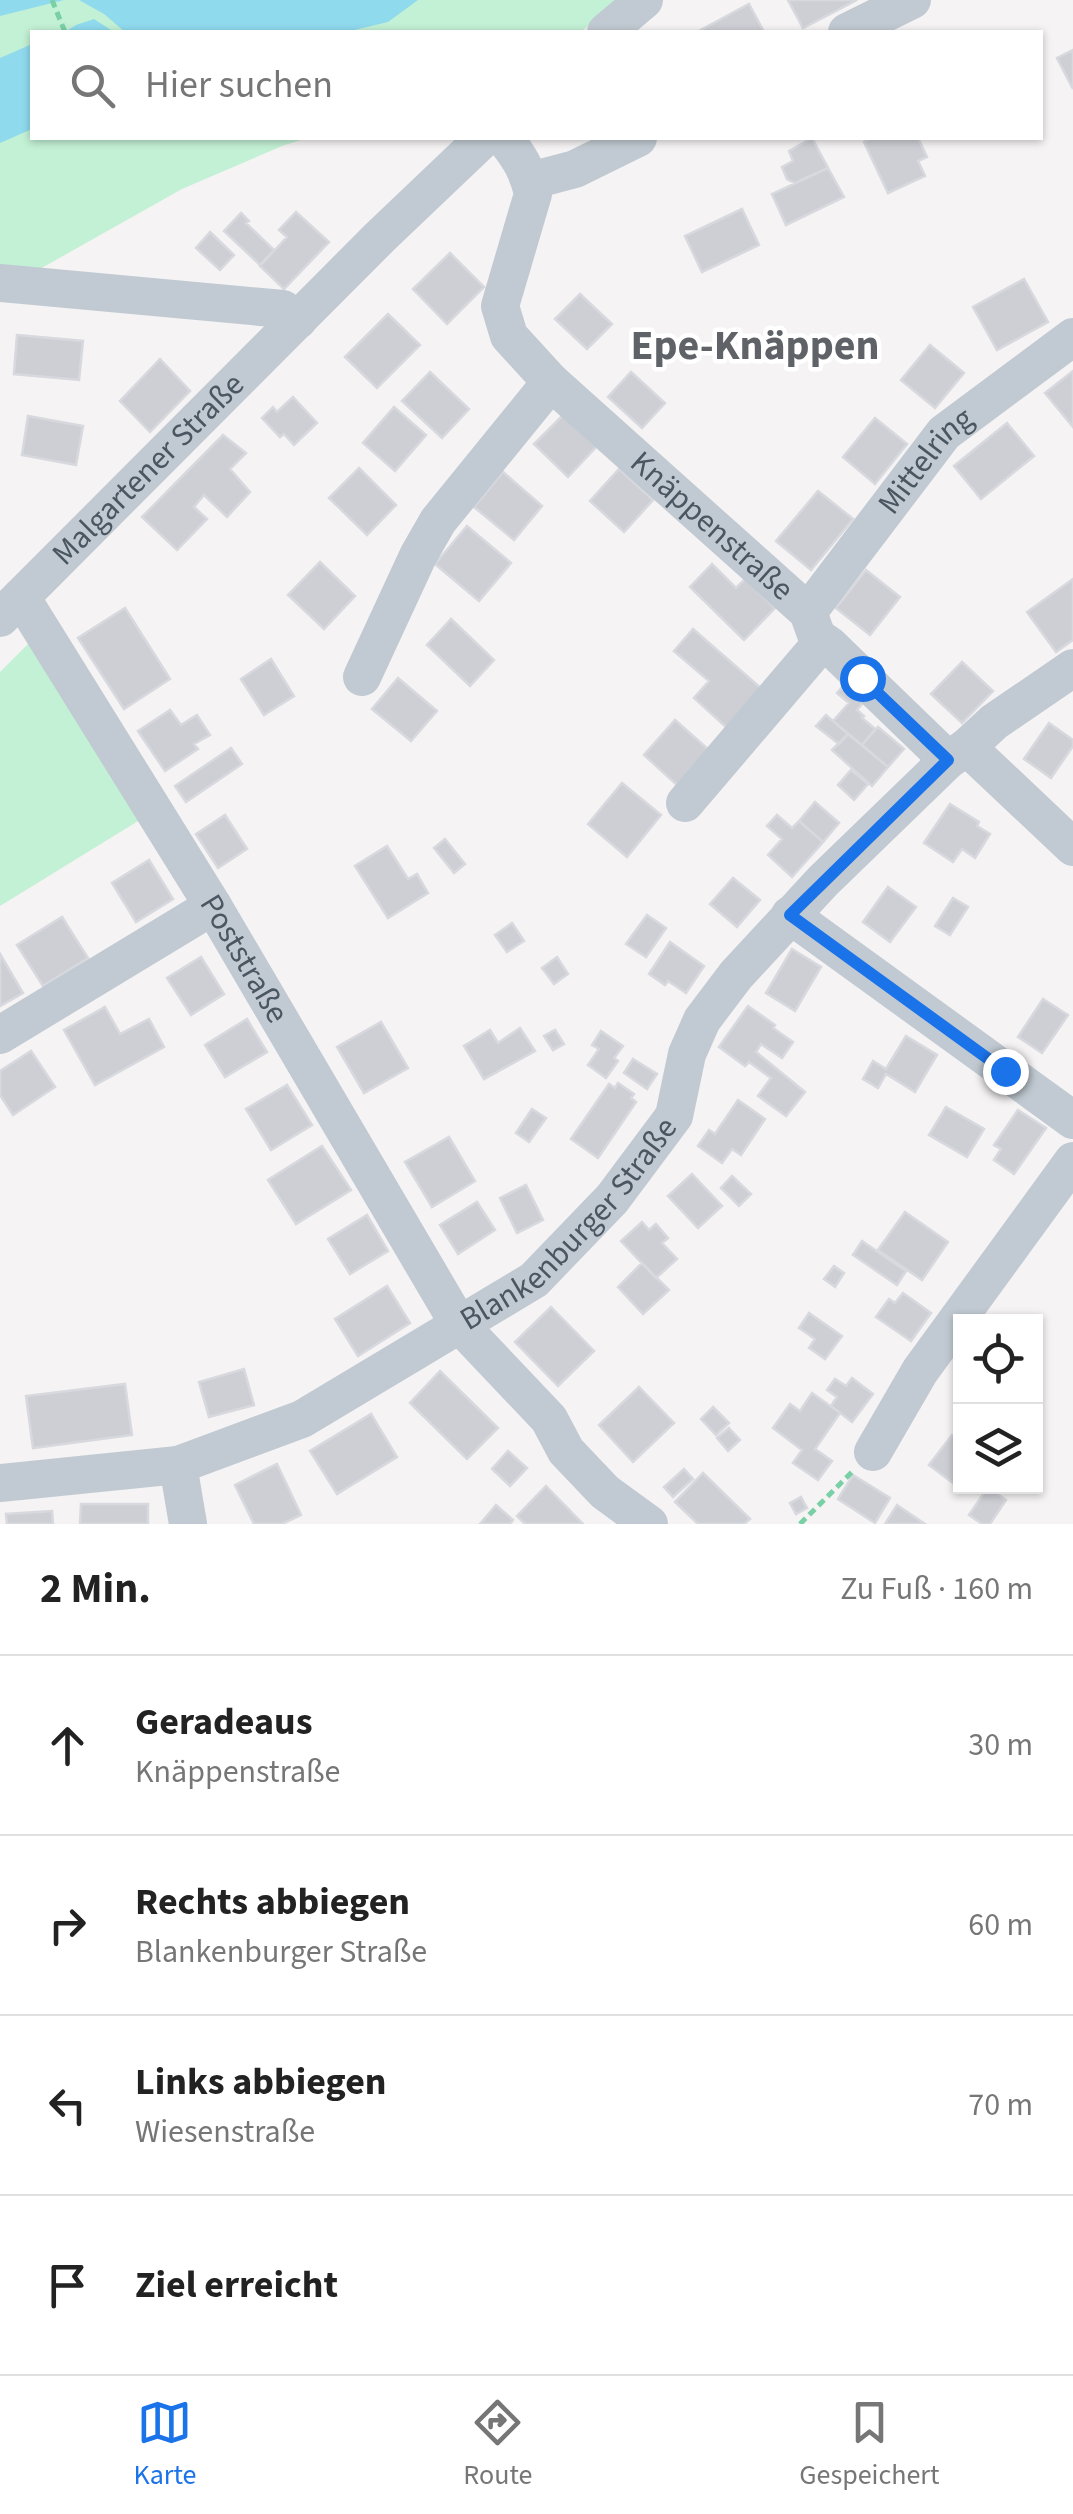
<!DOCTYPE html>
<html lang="de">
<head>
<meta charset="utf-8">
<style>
	body { margin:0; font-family:"Source Sans 3",sans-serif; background:#f2f2f2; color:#222 }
	.controls { position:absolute; right:30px; bottom:30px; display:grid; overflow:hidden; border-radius:0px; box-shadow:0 2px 8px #0004 }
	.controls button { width:90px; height:90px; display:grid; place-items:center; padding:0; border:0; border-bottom:2px solid #e0e0e0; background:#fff; color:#222; font:50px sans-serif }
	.stop { position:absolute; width:30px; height:30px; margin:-22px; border:8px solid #1a73e8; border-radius:50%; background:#fff }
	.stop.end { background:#1a73e8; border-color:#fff; box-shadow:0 2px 10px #0008 }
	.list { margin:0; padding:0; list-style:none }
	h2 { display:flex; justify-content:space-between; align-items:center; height:130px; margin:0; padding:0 40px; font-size:42px }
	h2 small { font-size:32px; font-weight:400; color:#767676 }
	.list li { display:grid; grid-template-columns:65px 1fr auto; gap:30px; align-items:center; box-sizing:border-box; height:180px; padding:0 40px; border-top:2px solid #e0e0e0 }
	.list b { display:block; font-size:38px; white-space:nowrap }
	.list p { margin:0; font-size:32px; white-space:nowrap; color:#767676 }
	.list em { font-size:32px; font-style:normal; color:#767676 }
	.icon { flex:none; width:55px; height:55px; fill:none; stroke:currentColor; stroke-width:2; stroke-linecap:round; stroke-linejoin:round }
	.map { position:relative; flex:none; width:1073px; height:1524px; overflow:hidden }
	.search { position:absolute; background:#fff; box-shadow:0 2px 8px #0004; left:30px; right:30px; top:30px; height:110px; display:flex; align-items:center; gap:25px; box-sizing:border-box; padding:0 35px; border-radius:0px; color:#767676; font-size:38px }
	.sheet { height:850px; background:#fff }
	nav { display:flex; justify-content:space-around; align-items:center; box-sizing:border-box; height:140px; border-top:2px solid #e0e0e0; background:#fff; font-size:28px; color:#767676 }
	nav a { display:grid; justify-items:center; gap:5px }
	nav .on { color:#1a73e8 }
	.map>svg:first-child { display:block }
</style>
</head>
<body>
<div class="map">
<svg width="1073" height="1524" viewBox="0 0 1073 1524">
	<rect width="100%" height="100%" fill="#f5f3f3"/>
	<path fill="#c3f1d5" d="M0 0H618L581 32H32V138H307L282 146 182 189 38 270 0 268Z
		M33 639 143 818 0 906V672Z"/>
	<path fill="#90daee" d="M0 0H64L0 16Z
		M79 0H418L388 22 346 32H125L104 14Z
		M94 19 114 32H65L76 25Z
		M32 44V129L0 143V58Z"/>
	<path fill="#cdcfd5" stroke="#d7d9de" stroke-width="2.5" d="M788 0H857L803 28Z
		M749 4 764 32H697Z
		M1073 50V89L1057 58Z
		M812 138 828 168 795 183 787 179 782 167 793 161 789 151Z
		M872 138H918L927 157 918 161 925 176 888 193 864 142Z
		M828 168 844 197 786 225 772 194Z
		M742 209 759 245 702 272 685 236Z
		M296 212 329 242 284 289 260 266 287 237 279 230Z
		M241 213 249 221 246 223 274 250 260 265 224 231Z
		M210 232 234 255 220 270 196 248Z
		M450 253 484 287 447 324 413 289Z
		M1024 279 1048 322 997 350 973 307Z
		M580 294 612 324 587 349 555 319Z
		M388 314 420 345 377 388 345 357Z
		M17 335 83 341 79 380 14 374Z
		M930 345 964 373 935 408 901 380Z
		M160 359 190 391 150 432 120 401Z
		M1073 371V427L1045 393Z
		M430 372 469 409 442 438 402 401Z
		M631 372 665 403 642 428 608 397Z
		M293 397 317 423 294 445 284 434 280 437 262 418 273 407 277 412Z
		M394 407 426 435 395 471 363 443Z
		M564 414 597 446 568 477 534 444Z
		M28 416 83 426 76 465 22 455Z
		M875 418 907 444 875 484 843 457Z
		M1007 423 1034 456 981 499 954 466Z
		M223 435 246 453 230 469 250 492 227 517 204 495 194 507 207 519 177 550 142 517Z
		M359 468 396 505 367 535 329 498Z
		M619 469 653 500 624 532 590 501Z
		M503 472 542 506 514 540 474 507Z
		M818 491 853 519 811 570 776 541Z
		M467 526 511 563 479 601 435 564Z
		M320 562 355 596 324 629 288 595Z
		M712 564 736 588 745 579 775 608 744 640 690 587Z
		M866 570 900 597 870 635 836 608Z
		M1073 579V640L1056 652 1027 612Z
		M125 608 170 679 124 709 78 638Z
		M451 619 494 660 470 686 427 645Z
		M693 629 762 689 727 728 694 698 709 681 674 651Z
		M271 659 294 696 264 715 241 679Z
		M962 662 993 691 962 723 931 694Z
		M398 678 437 711 411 741 372 709Z
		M847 681 867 698 857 710 864 716 862 718 875 729 862 745 833 721 849 703 837 693Z
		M170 710 181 725 197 715 210 735 194 744 198 749 165 771 138 731Z
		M826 715 848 734 839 744 816 726Z
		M675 720 708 749 677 785 644 755Z
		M1049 723 1073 740V746L1051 778 1024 759Z
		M878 727 904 749 888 767 862 745Z
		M848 734 888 767 872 786 832 750Z
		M231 748 242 764 186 802 175 786Z
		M851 770 868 784 854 800 838 785Z
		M622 783 661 815 627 857 588 824Z
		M815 802 839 823 823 842 799 821Z
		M950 804 979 822 977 826 990 834 975 858 962 849 953 862 924 843Z
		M225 815 247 849 218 868 196 834Z
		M777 815 792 828 799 821 823 842 792 877 768 855 782 839 767 826Z
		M445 839 465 864 454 873 434 848Z
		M387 846 408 879 417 874 428 893 388 918 355 866Z
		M149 860 173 899 136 922 112 883Z
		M733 878 760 900 737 927 710 904Z
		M888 887 916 907 890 942 863 922Z
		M953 898 968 907 950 935 935 926Z
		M647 915 666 928 646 957 626 944Z
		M62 917 88 958 43 986 17 945Z
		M512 923 524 941 507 952 495 935Z
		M670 942 704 966 686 993 668 981 665 985 649 974Z
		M792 949 821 967 795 1011 766 993Z
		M0 954 23 993 0 1006Z
		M201 957 224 994 191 1015 167 978Z
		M557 957 568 974 554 984 542 968Z
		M1043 999 1068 1015 1042 1053 1018 1037Z
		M748 1006 775 1025 773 1028 793 1042 782 1058 761 1044 756 1052 805 1092 786 1116 758 1096 771 1078 749 1062 745 1066 719 1047Z
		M105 1007 120 1034 149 1019 164 1047 95 1085 64 1030Z
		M247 1019 267 1052 225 1077 205 1045Z
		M381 1022 408 1068 364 1093 337 1047Z
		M520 1028 535 1051 484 1079 464 1046 490 1030 498 1043Z
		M555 1030 564 1044 553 1050 544 1036Z
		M601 1031 623 1046 614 1058 618 1061 606 1078 588 1065 599 1049 592 1045Z
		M906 1036 937 1055 915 1092 886 1074 878 1088 863 1079 873 1061 886 1069Z
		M31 1051 55 1087 13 1115 0 1095V1071Z
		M633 1059 657 1074 647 1089 624 1073Z
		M618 1083 634 1094 631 1098 636 1102 598 1158 571 1139 609 1084 615 1088Z
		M287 1085 312 1125 271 1150 246 1109Z
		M738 1100 765 1119 741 1155 732 1149 722 1163 698 1146 709 1130 715 1134Z
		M946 1107 984 1129 967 1157 929 1135Z
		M532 1109 546 1118 529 1142 516 1133Z
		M1018 1110 1046 1128 1014 1174 994 1160 1001 1149 994 1145Z
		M449 1137 475 1181 432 1207 405 1162Z
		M322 1146 351 1190 296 1224 268 1180Z
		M692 1174 722 1206 698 1228 668 1196Z
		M732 1176 751 1194 739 1206 721 1188Z
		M526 1185 543 1220 517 1233 500 1198Z
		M477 1202 495 1230 458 1254 440 1225Z
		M905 1212 948 1242 922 1280 878 1250Z
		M367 1215 388 1251 350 1274 328 1239Z
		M642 1222 649 1230 656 1224 668 1238 662 1243 677 1259 656 1278 621 1241Z
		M862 1241 906 1271 897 1285 853 1255Z
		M642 1263 669 1290 643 1314 618 1287Z
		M834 1266 844 1273 835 1287 824 1279Z
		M387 1286 410 1323 358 1356 335 1319Z
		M903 1293 931 1313 911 1341 876 1317 889 1299 895 1303Z
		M551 1307 594 1351 558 1386 515 1342Z
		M809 1313 842 1336 825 1359 809 1348 815 1339 799 1328Z
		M244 1369 254 1405 209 1417 199 1382Z
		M440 1371 498 1428 467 1459 410 1403Z
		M852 1378 873 1394 852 1422 831 1406 837 1397 827 1390 835 1379 846 1386Z
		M125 1384 132 1435 33 1448 26 1396Z
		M639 1387 674 1423 633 1462 599 1425Z
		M812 1393 840 1413 815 1449 832 1461 818 1480 793 1463 802 1450 773 1428 790 1404 800 1411Z
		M713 1407 729 1423 716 1435 701 1419Z
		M371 1414 397 1457 337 1494 310 1451Z
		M729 1428 740 1440 728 1451 717 1438Z
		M952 1435 960 1441V1486H970L965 1492 929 1465Z
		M508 1451 527 1468 510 1486 492 1469Z
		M277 1464 301 1515 282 1524H254L235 1485Z
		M684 1469 693 1479 673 1497 664 1487Z
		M703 1473 750 1519 744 1524H698L675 1502Z
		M853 1475 890 1498 875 1523 838 1499Z
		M546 1486 583 1524H525L517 1516Z
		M988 1487 1006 1500 990 1524H982L969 1515Z
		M801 1497 807 1508 796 1514 790 1503Z
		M81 1504H148V1524H80Z
		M496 1505 513 1520 510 1524H480Z
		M897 1505 925 1524H885Z
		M52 1511 53 1524H7L6 1514Z"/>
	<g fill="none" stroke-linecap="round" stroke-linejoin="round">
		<path stroke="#7ad0a6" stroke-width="5" stroke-dasharray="8 5" stroke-linecap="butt" d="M52 0 65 32
			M800 1524 853 1471"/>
		<g stroke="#c1cad2" stroke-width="38">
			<path d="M606 32 644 0"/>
			<path d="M847 32 912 0"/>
			<path id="s1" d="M504 138C519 156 528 171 533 194L500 306 509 336 551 382 808 612 817 637 829 645 948 760"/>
			<path d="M530 181 575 169 638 138"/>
			<path d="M0 283 283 309 298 320"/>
			<path id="s2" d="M21 597 213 906 458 1323 549 1419 566 1451 605 1492 649 1524"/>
			<path id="s3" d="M808 612 944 433 1073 337"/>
			<path id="s4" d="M0 618 380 237 484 138"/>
			<path d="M362 677 418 556 438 521 551 382"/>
			<path d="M967 747 1073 847"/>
			<path d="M685 803 823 641"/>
			<path d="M790 915 1073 1120"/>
			<path d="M0 1035 213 906"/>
			<path d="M873 1452 920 1371 1073 1161"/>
			<path d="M178 1465 188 1524"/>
			<path id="s5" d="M0 1483 178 1465 302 1419 534 1280 612 1199 674 1116 687 1054 702 1020 736 975 823 881 948 760 967 747 994 722 1073 668"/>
		</g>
	</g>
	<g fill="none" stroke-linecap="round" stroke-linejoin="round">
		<path stroke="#1a73e8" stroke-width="12" d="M862 678 948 760 790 915 1005 1071"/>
	</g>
	<g text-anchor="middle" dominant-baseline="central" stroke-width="9" stroke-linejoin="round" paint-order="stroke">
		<g font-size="32" fill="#4a5661" stroke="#fff">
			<text stroke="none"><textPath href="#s3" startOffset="192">Mittelring</textPath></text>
			<text stroke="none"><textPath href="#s4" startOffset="210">Malgartener Straße</textPath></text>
			<text stroke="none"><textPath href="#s1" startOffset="490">Knäppenstraße</textPath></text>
			<text stroke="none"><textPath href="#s2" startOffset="425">Poststraße</textPath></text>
			<text stroke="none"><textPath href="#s5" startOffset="645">Blankenburger Straße</textPath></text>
		</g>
		<g font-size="42" font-weight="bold" fill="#5f6368" stroke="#fff">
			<text x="755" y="346">Epe-Knäppen</text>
		</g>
	</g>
</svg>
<div class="controls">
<button><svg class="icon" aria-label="locate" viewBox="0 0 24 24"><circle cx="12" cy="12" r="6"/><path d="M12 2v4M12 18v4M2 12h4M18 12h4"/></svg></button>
<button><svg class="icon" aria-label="layers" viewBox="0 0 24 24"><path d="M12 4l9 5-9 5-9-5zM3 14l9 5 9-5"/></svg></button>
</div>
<div class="stop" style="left:862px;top:678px"></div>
<div class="stop end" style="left:1005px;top:1071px"></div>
<div class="search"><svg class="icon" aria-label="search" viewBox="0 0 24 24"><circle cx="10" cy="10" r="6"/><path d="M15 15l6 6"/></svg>Hier suchen</div>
</div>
<section class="sheet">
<h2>2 Min.<small>Zu Fuß · 160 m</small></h2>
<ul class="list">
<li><svg class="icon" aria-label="ahead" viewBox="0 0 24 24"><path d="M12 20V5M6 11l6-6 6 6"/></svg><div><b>Geradeaus</b><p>Knäppenstraße</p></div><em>30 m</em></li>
<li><svg class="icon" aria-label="right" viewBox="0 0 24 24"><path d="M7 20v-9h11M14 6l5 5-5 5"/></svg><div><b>Rechts abbiegen</b><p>Blankenburger Straße</p></div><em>60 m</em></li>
<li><svg class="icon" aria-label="left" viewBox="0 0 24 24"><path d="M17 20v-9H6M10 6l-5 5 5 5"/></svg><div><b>Links abbiegen</b><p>Wiesenstraße</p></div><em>70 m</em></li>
<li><svg class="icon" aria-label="arrive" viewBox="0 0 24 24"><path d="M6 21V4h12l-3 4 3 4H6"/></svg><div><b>Ziel erreicht</b></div></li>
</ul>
</section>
<nav>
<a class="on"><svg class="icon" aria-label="map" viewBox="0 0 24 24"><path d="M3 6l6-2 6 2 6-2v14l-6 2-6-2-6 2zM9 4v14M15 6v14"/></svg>Karte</a>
<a><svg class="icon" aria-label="directions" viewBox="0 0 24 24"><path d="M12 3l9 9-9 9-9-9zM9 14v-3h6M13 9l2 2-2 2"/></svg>Route</a>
<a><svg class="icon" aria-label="saved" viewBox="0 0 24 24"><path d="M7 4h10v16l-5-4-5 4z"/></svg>Gespeichert</a>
</nav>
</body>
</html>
